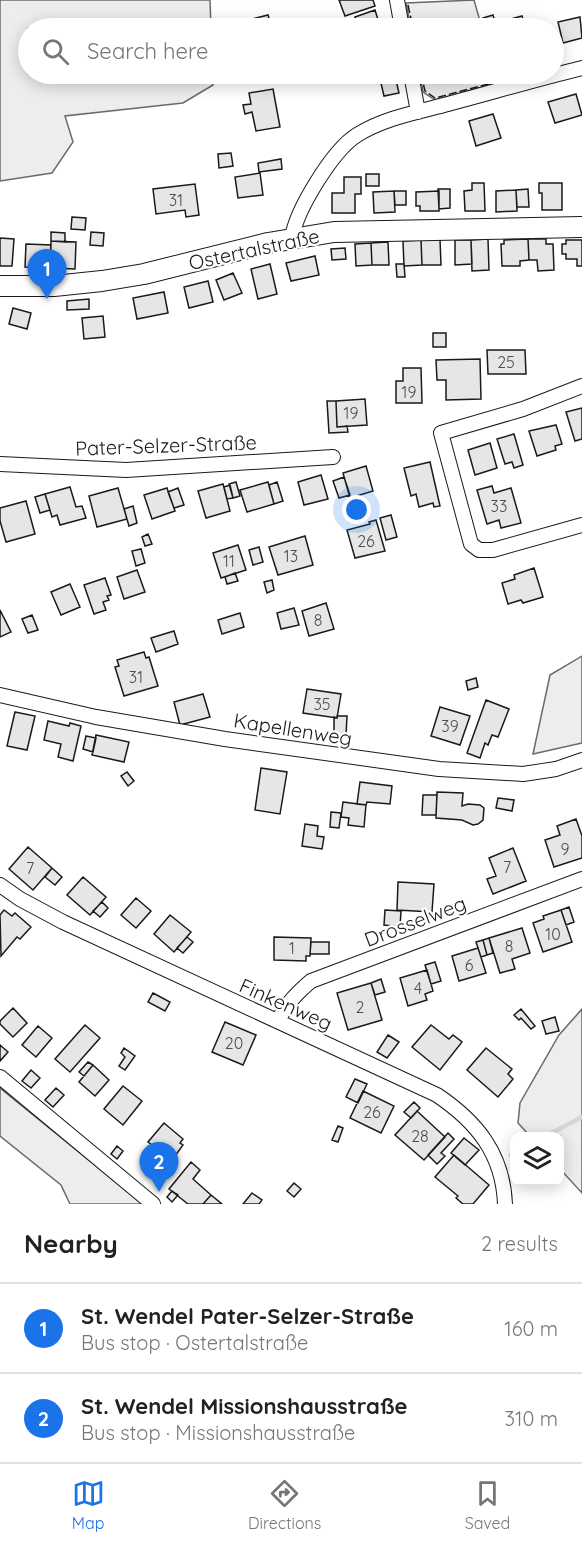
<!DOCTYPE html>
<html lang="en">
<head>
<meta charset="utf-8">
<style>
	body { margin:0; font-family:Quicksand,sans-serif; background:#f2f2f2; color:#222 }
	.controls { position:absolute; right:18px; bottom:18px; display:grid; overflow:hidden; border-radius:12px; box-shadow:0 3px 15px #0003 }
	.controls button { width:54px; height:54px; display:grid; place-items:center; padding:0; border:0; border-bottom:2px solid #e0e0e0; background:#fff; color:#222; font:30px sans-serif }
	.you { position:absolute; left:357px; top:510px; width:21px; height:21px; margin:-15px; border:4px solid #fff; border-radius:50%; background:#1a73e8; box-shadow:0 0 0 9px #1a73e833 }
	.badge { display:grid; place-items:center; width:39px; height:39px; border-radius:50%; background:#1a73e8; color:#fff; font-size:20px; font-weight:700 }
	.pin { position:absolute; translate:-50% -50px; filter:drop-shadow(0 2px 3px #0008) }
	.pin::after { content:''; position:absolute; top:32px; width:21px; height:18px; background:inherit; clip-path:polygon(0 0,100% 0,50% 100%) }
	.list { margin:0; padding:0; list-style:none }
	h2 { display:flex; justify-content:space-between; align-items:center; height:78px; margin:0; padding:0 24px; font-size:26px }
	h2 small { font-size:20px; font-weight:400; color:#767676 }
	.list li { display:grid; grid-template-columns:39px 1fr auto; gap:18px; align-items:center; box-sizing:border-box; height:90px; padding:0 24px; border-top:2px solid #e0e0e0 }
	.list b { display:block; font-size:22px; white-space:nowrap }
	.list p { margin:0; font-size:20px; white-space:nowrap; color:#767676 }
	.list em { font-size:20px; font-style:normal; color:#767676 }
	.icon { flex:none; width:33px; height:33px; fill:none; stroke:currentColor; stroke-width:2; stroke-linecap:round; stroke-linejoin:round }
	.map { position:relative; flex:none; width:582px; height:1204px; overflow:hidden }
	.search { position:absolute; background:#fff; box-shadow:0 3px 15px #0003; left:18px; right:18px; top:18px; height:66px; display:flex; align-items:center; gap:15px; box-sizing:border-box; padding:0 21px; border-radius:33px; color:#767676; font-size:22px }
	.sheet { height:258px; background:#fff }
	nav { display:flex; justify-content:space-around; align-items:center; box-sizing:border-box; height:84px; border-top:2px solid #e0e0e0; background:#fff; font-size:16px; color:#767676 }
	nav a { display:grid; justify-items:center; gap:3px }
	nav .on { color:#1a73e8 }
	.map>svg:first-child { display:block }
</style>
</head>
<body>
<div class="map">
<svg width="582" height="1204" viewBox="0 0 582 1204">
	<rect width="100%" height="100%" fill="#fff"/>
	<path fill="#ededed" stroke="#6a6a6a" stroke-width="1.5" d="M0 0H210L211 28H28V74H213V85L183 103 65 116 73 142 52 173 0 181Z
		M474 0 482 28H411L406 3Z
		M420 74H495L497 83 435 100 423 92Z
		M582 656V743L533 754 550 675Z
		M582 1009V1193L560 1169V1136H530L518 1123 520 1103 559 1035Z
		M0 1088 143 1204H70L61 1185 0 1136Z"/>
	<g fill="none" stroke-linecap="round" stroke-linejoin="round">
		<path stroke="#d7d7d7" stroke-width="4.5" d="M546 1136 582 1117
			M511 1155 514 1153"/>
	</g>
	<path fill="#e6e6e6" stroke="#1a1a1a" stroke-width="1.5" d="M339 0H373L375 6 345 16Z
		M375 10 379 23 359 28 355 17Z
		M268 15 272 28H237L236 23Z
		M493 15 497 28H486L483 18Z
		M522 16 526 28H497L496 23Z
		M580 17 582 38 563 43 558 22Z
		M299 74H328L329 77 302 83Z
		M395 76 399 93 384 96 380 79Z
		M273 89 280 127 256 131 252 112 245 114 243 105 251 104 249 93Z
		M576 94 582 115 555 123 548 102Z
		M493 114 501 138 476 146 469 121Z
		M231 153 233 166 219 168 218 154Z
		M281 159 282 169 259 172 258 163Z
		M260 173 263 195 238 198 235 177Z
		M366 174H379V186H366Z
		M344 177H361V194H355V213H332V193H344Z
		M472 183H484L485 211H465L464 191 472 190Z
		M539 183H562V210H542V193H539Z
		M195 184 199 215 186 217 185 210 156 214 153 189Z
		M438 189H450V208L439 209Z
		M528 189 529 207H517L516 190Z
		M516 190 517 211 496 212V191Z
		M394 191H406V205H395Z
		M394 191 395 212 374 213 373 192Z
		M439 191V211H420V206H416V192Z
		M72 217 86 218 85 230 71 229Z
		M51 232 65 233V242L51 241Z
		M91 232 104 233 103 246 90 245Z
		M0 238 14 239 12 266H0Z
		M440 239 441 265H422L421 240Z
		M488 239 489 270 472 271 471 240Z
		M528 239 529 260 520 261V266H502L501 244H504V240Z
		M528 239H546V244H553L554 270 538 271 537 260H529Z
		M421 240 422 265 404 266 403 241Z
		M455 240H471L472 264 455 265Z
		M566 240H582V266H577V259H566V254H562V244H566Z
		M51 241 76 242 75 269 50 268Z
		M388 242 389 265H372L371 243Z
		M371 243 372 265 356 266 355 244Z
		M26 244 51 245 50 268 25 267Z
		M345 248 346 259 332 260 331 249Z
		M315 256 319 275 291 281 286 263Z
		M270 264 277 294 258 299 251 269Z
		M396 264H404L405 277H397Z
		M233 273 242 293 224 300 216 280Z
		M208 281 213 302 189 308 184 287Z
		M164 292 168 313 137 319 133 298Z
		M89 299V309L67 310V301Z
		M13 308 31 313 27 329 9 324Z
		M103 316 105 337 84 339 82 318Z
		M433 333H446V347H433Z
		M487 350H525L526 374H488Z
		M480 359 481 399 446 400V380H437L436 360Z
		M403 368H421L422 403H396V381H403Z
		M365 399 367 425 337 427 336 401Z
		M327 401H336L337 427 347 426 348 432 329 433Z
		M582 408V439L575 441 566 412Z
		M556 425 562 444 555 446 556 450 537 456 529 431Z
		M514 434 523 465 514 468 512 462 505 464 497 439Z
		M490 443 497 468 475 475 468 450Z
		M430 462 440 506 434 507 433 503 419 507 416 494 411 496 404 468Z
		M366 466 373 491 350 498 343 473Z
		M321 475 328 499 304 505 298 482Z
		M344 477 350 495 339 498 333 481Z
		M236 482 240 496 233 498 229 484Z
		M268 482 274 504 247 512 240 490Z
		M277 482 283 501 274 504 269 485Z
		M223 484 230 511 206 518 198 491Z
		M230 485 233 498 227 499 224 487Z
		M492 486 494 493 511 488 521 523 501 528 499 520 487 524 477 490Z
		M70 487 76 507 82 506 86 518 60 525 57 515 52 517 45 494Z
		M118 488 127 519 97 527 89 496Z
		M167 488 175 511 152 519 144 495Z
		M178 488 184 505 174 508 168 492Z
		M45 494 50 510 40 513 35 497Z
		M26 501 35 534 6 542 0 521V508Z
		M133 506 137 523 129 526 124 509Z
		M391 515 397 537 386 540 380 518Z
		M376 520 385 551 355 558 347 530 370 524 369 522Z
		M148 534 152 544 145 546 142 537Z
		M305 536 313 565 278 575 269 547Z
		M238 545 246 570 221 578 213 553Z
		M259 547 263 562 253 565 249 550Z
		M141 549 145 563 136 566 132 551Z
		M534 568 543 597 523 603 521 600 508 604 502 583 515 579 514 575Z
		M137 570 145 592 124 599 117 577Z
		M235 573 238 581 227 584 225 577Z
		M105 578 111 595 107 596 109 600 103 602 106 610 94 614 84 585Z
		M272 580 274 590 267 593 264 582Z
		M70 584 80 607 61 615 51 592Z
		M326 603 334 629 309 636 302 611Z
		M294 608 299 625 281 629 277 613Z
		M0 610 11 632 0 637Z
		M240 613 244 627 222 634 218 620Z
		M32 615 38 630 28 633 22 619Z
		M174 631 178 644 156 652 151 638Z
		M144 652 146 658 149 657 158 686 124 696 115 667 119 666 117 660Z
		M476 678 478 687 468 690 466 681Z
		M307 689 341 694 337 718 303 713Z
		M203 694 210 717 180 725 174 702Z
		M486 700 509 709 498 737 492 735 488 745 485 743 480 758 467 753Z
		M440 707 470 716 460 745 431 736Z
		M15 712 35 716 27 750 7 746Z
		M337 716H347L346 736H334V717L337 718Z
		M48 721 69 726 70 723 81 726 73 761 58 757 61 744 44 740Z
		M96 735 129 742 124 762 92 755Z
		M86 736 96 738 93 752 83 749Z
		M261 768 287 772 280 814 255 810Z
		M127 772 134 781 128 786 121 776Z
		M360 782 392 786 390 804 367 802 366 805 357 804Z
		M437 792 463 793 462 806 468 804 480 805 484 808 483 820 478 824 473 825 462 820 436 818Z
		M423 795H437L436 815H422Z
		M498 798 514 800 512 811 496 808Z
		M343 802 366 805 364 827 348 825 349 818 341 817Z
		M331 812 341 813 339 828 330 827Z
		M576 819 582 836V858L554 867 545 840 560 835 557 826Z
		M305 824 318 826 317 836 324 837 322 849 302 846Z
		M28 847 52 868 33 890 9 869Z
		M513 848 526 881 493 894 487 879 496 876 489 858Z
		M52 868 62 877 55 885 45 877Z
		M83 877 106 897 90 915 67 895Z
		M398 882 434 884 432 912 397 910Z
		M136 898 151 911 136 928 121 915Z
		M102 902 108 908 100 917 93 911Z
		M569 907 574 922 566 925 561 910Z
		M4 910 12 916 15 913 31 927 20 939 17 937 1 956 0 915Z
		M385 910 401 911 400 927 384 925Z
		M561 910 572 942 543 952 533 923 544 919 543 916Z
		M170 915 191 932 174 952 154 934Z
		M522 928 530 953 512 959 515 969 500 973 489 938Z
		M187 937 193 942 183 953 177 948Z
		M274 937 311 938 310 956H306V961L274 960Z
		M489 938 493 953 487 955 483 940Z
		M483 940 487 955 481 957 476 942Z
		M311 942H329V954H310Z
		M478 948 486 973 459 981 452 956Z
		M435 962 441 981 431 984 425 965Z
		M427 970 433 991 425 994 427 1000 408 1006 400 978Z
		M381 979 385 992 375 995 371 983Z
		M371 983 382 1020 348 1030 337 993Z
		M153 993 170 1002 165 1011 148 1002Z
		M13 1008 27 1023 13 1037 0 1024V1021Z
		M521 1009 535 1026 531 1029 521 1018 519 1020 514 1015Z
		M555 1017 559 1031 546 1034 542 1021Z
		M225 1022 256 1035 243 1065 212 1052Z
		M85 1025 100 1038 70 1072 55 1059Z
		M431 1025 449 1039 453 1035 462 1042 440 1070 412 1047Z
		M38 1026 52 1038 36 1057 22 1045Z
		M388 1035 399 1042 387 1058 377 1052Z
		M0 1045 8 1052 0 1061Z
		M124 1048 135 1056 125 1070 119 1066 125 1057 121 1053Z
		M486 1048 512 1069 508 1074 513 1079 498 1097 467 1070Z
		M88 1062 93 1065 84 1076 79 1072Z
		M93 1065 109 1080 95 1096 79 1082Z
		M31 1070 40 1078 31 1088 22 1081Z
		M355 1079 367 1084 358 1103 346 1097Z
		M123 1086 142 1101 123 1125 104 1109Z
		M56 1088 64 1095 53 1107 45 1100Z
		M363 1091 394 1106 381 1133 350 1118Z
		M414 1102 420 1108 411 1118 404 1112Z
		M417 1111 445 1137 424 1160 395 1135Z
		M164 1123 183 1139 180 1143 183 1145 175 1156 172 1153 168 1158 148 1142Z
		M338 1126 343 1128 338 1142 332 1140Z
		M448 1133 454 1139 441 1153 445 1156 437 1164 428 1155Z
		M464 1138 479 1150 465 1165 451 1153Z
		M117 1146 123 1151 117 1159 111 1154Z
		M454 1155 489 1185 473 1204H463L456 1198 458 1196 435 1177Z
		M191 1162 200 1170 193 1179 211 1195 203 1204H188L169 1189Z
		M294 1183 301 1189 294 1197 287 1191Z
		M172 1191 178 1195 172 1202 167 1197Z
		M252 1193 262 1200 259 1204H243Z
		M211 1195 222 1204H203Z"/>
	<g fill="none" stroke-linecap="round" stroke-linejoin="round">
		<defs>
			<path id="street" d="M397 0 402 28
				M411 74 418 112
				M292 238C296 210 333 150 357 135 384 118 418 112 448 104 493 92 537 79 582 68
				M582 386 523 409 441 433 471 544 479 550H493L582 525
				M0 464 126 470 333 457
				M0 695 96 717 225 739 439 769 523 774 556 769 582 760
				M0 885 20 899 63 922 437 1095C477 1122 503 1154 505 1204
				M278 1021C286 1004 297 993 311 981L582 879
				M0 1077 153 1204"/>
			<path id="secondary" d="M0 286H54L102 281 144 274 268 243 334 232 582 227"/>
		</defs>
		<use href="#street" stroke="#1a1a1a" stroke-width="16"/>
		<use href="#secondary" stroke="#1a1a1a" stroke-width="22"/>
		<use href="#street" stroke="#fff" stroke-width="14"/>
		<use href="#secondary" stroke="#fff" stroke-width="20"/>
		<path stroke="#1a1a1a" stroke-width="1.5" stroke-dasharray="8 3" stroke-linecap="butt" d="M408 5 413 28
			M421 74 425 91 435 98 496 82"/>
	</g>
	<g text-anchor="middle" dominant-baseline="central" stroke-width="4.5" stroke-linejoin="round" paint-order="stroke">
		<g font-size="16" fill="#4d4d4d">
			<text x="176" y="200">31</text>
			<text x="506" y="362">25</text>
			<text x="409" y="392">19</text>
			<text x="351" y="413">19</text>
			<text x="499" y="506">33</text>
			<text x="366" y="541">26</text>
			<text x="291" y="556">13</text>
			<text x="229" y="561">11</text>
			<text x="318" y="620">8</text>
			<text x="136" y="677">31</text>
			<text x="322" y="704">35</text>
			<text x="450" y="726">39</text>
			<text x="565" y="849">9</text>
			<text x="507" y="867">7</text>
			<text x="30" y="868">7</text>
			<text x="553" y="934">10</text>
			<text x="509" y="946">8</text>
			<text x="292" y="948">1</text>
			<text x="469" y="965">6</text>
			<text x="418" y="988">4</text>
			<text x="360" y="1007">2</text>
			<text x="234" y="1043">20</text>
			<text x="372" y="1112">26</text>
			<text x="420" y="1136">28</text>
		</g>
		<g font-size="20" fill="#1a1a1a" stroke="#fff">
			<text transform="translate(254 249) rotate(-12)">Ostertalstraße</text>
			<text transform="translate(166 445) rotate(-2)">Pater-Selzer-Straße</text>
			<text transform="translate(293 729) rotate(9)">Kapellenweg</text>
			<text transform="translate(415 921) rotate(-21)">Drosselweg</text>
			<text transform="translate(286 1004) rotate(24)">Finkenweg</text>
		</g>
	</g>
</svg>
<div class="controls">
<button><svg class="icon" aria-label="layers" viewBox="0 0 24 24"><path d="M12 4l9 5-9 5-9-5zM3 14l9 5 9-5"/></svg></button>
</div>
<div class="you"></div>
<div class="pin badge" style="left:47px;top:299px">1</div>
<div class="pin badge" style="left:159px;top:1192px">2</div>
<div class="search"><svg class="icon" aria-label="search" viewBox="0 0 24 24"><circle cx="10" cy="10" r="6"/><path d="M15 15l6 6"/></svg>Search here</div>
</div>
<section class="sheet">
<h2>Nearby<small>2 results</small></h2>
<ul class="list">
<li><span class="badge">1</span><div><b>St. Wendel Pater-Selzer-Straße</b><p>Bus stop · Ostertalstraße</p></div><em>160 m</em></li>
<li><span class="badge">2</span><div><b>St. Wendel Missionshausstraße</b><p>Bus stop · Missionshausstraße</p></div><em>310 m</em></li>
</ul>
</section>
<nav>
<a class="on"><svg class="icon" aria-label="map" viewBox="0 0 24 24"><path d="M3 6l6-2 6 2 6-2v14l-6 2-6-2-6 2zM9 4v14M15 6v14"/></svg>Map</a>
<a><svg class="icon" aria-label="directions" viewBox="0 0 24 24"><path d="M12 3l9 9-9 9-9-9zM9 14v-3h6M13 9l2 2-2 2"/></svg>Directions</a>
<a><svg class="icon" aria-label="saved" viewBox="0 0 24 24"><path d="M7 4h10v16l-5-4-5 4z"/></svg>Saved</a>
</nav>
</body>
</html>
